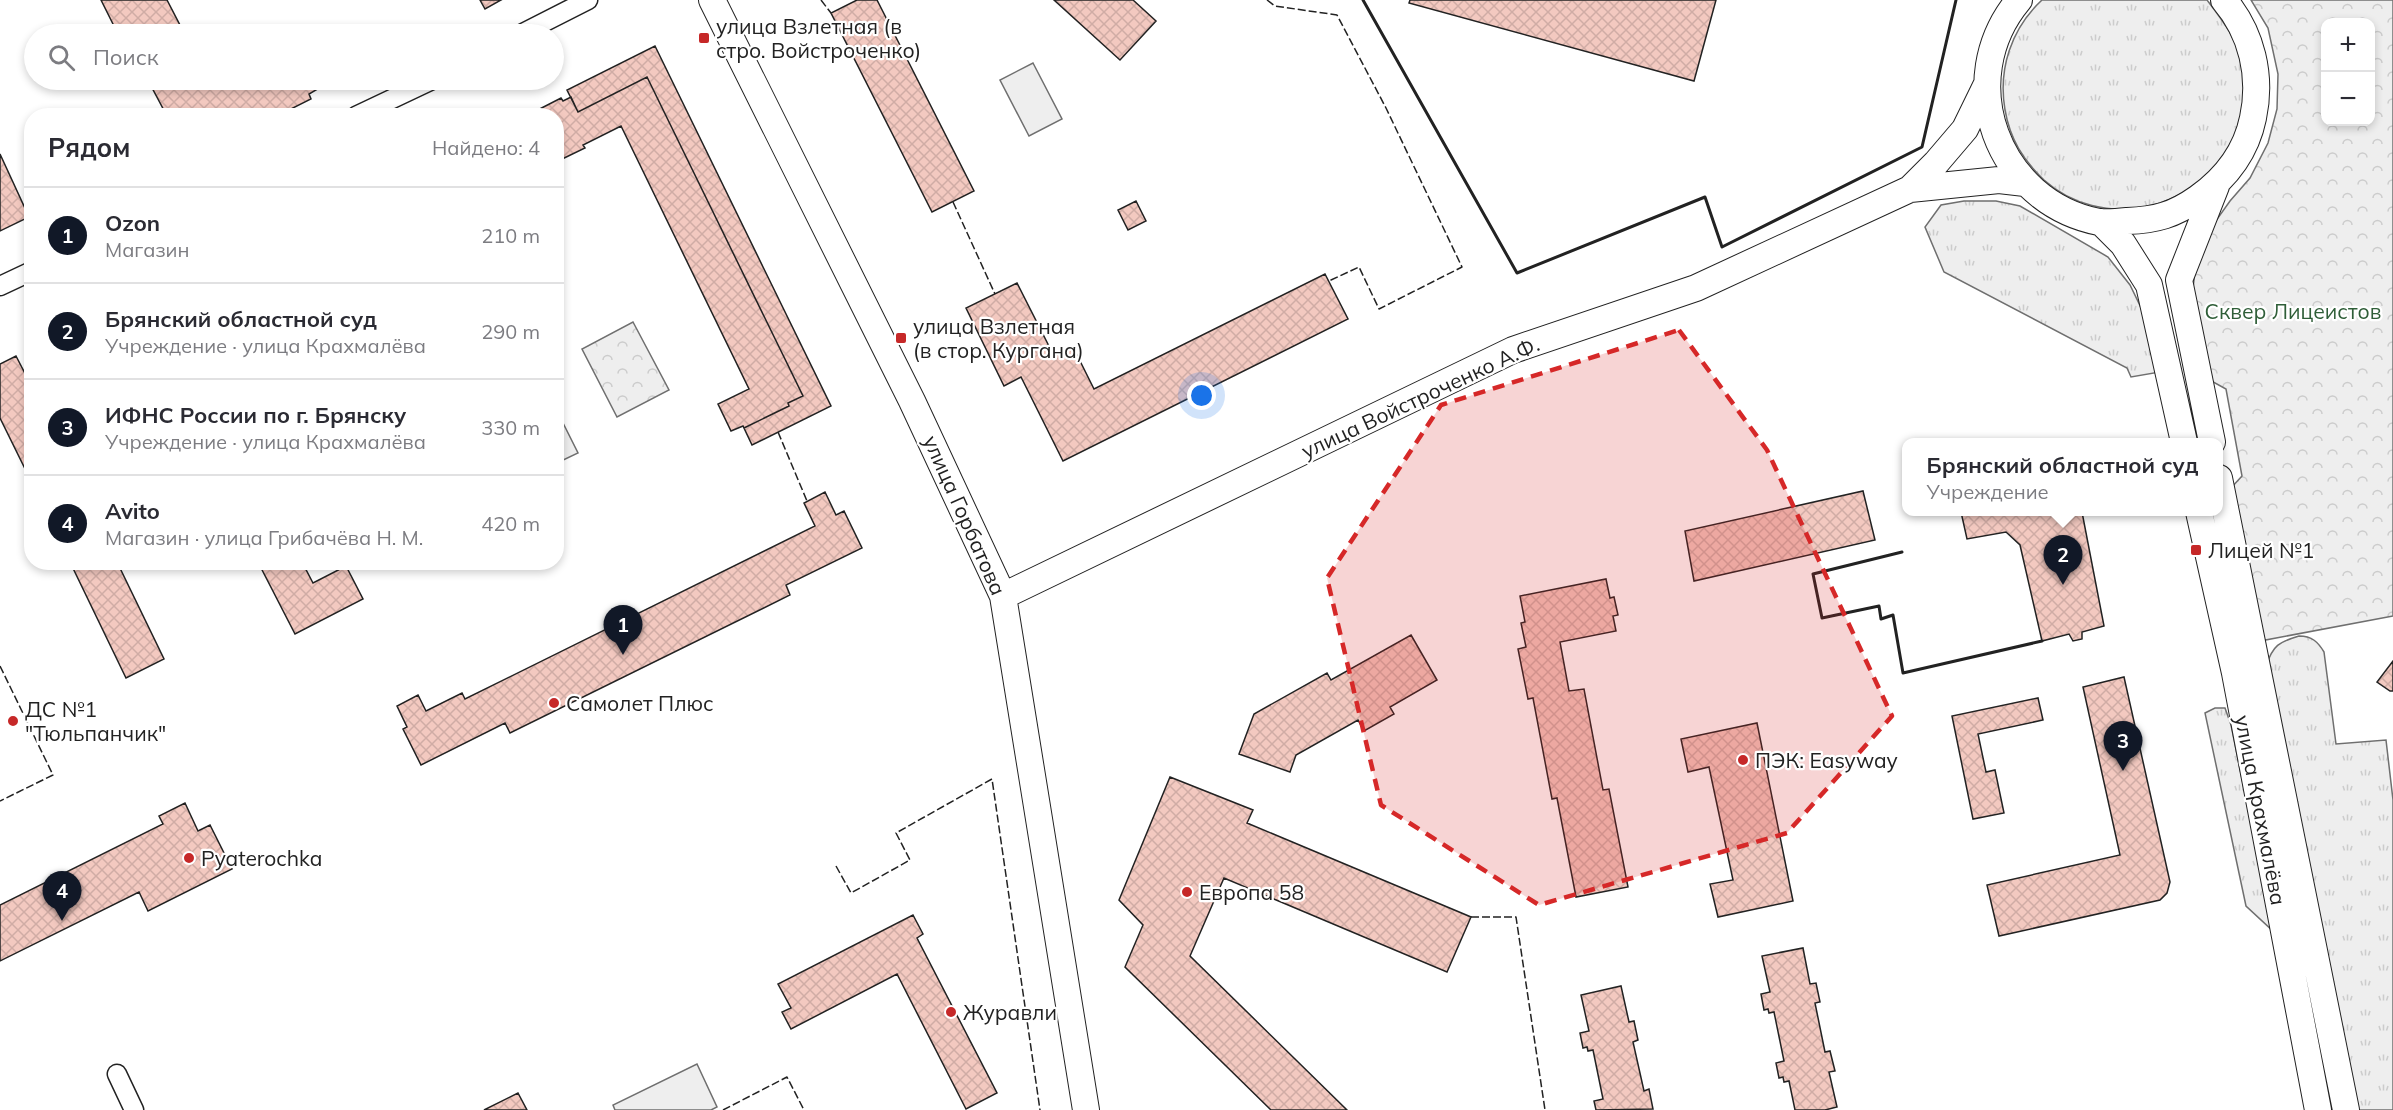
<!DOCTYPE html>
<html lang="ru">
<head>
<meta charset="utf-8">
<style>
	body { margin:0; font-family:Mulish,sans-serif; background:#f7f7f7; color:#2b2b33 }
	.controls { position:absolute; right:18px; top:18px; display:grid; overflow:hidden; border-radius:12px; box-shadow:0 3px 9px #0003 }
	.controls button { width:54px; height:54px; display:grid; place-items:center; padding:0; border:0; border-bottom:2px solid #e1e1e2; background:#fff; color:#2b2b33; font:30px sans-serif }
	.you { position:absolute; left:1202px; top:396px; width:21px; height:21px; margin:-15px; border:4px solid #fff; border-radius:50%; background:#1a73e8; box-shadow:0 0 0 9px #1a73e833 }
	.badge { display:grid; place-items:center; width:39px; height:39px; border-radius:50%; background:#111827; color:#fff; font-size:20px; font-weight:700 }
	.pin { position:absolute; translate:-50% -50px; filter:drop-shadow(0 2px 3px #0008) }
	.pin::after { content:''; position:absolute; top:32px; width:21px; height:18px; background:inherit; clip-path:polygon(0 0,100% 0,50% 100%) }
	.popup { position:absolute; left:1902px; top:438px; width:321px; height:78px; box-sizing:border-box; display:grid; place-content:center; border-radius:12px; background:#fff; filter:drop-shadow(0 2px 4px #0005); font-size:20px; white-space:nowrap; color:#7c7c81 }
	.popup b { font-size:22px; color:#2b2b33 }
	.popup::after { content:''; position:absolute; left:50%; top:100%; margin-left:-12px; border:12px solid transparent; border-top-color:#fff }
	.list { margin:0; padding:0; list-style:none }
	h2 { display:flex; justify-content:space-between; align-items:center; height:78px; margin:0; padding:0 24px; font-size:26px }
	h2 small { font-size:20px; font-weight:400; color:#7c7c81 }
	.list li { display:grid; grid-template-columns:39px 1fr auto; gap:18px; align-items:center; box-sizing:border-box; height:96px; padding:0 24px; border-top:2px solid #e1e1e2 }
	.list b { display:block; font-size:22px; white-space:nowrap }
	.list p { margin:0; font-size:20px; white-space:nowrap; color:#7c7c81 }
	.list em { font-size:20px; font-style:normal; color:#7c7c81 }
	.icon { flex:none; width:33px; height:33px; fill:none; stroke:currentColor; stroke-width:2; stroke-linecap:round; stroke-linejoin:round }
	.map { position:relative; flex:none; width:2393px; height:1110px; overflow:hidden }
	.search { position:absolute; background:#fff; box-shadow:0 3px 9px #0003; left:24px; top:24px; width:540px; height:66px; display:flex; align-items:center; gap:15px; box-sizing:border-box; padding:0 21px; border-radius:33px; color:#7c7c81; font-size:22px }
	.panel { position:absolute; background:#fff; box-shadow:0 3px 9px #0003; left:24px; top:108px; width:540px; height:462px; border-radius:24px }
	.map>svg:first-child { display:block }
</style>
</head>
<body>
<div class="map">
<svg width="2393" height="1110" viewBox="0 0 2393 1110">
	<defs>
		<pattern id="grass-tufts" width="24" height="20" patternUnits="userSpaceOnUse" patternTransform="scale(1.5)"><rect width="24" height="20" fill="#eee"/><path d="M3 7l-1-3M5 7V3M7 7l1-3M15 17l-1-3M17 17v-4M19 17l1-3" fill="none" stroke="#ccc"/></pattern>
		<pattern id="forest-crowns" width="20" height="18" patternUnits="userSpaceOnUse" patternTransform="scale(1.5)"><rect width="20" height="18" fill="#eee"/><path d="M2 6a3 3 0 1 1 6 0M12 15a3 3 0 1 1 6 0" fill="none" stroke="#ccc"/></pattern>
		<pattern id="building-cross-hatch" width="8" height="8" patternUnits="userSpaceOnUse" patternTransform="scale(1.5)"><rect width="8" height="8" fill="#f3c9c0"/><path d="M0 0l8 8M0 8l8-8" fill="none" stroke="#d0aca5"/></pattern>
	</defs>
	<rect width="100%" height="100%" fill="#fff"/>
	<path fill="url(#grass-tufts)" stroke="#6f6f6f" stroke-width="1.5" d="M2042 0H2207C2223 21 2238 40 2243 67 2247 85 2244 107 2238 125 2236 132 2234 140 2230 146 2193 212 2101 231 2044 180 2023 160 2010 139 2005 110 1998 69 2011 29 2042 0Z
		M1964 201H1996L2020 206 2108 257 2130 285 2146 318 2160 372 2131 377 2127 368 1944 272 1925 227 1941 205Z
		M2299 636C2312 636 2318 642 2324 652L2336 744 2386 740 2393 800V1110H2353L2266 666C2273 645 2279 642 2299 636Z
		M2215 708H2225L2231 725 2273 931 2246 906 2205 713Z"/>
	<path fill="url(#forest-crowns)" stroke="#6f6f6f" stroke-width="1.5" fill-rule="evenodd" d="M2251 0H2393V616L2260 641 2231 488 2242 476 2226 389 2206 378 2192 296 2195 272 2215 222 2230 201 2250 178 2268 143 2277 109 2278 74 2268 28ZM2326 22H2370V122H2326Z
		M633 322 669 390 617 417 582 349Z"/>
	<path fill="#eee" stroke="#6f6f6f" stroke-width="1.5" d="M1033 63 1062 119 1029 136 1000 80Z
		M556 409 578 453 557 463H556Z
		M697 1064 717 1107 711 1110H615L613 1105Z"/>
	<path fill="url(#building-cross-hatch)" stroke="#222" stroke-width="1.5" d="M101 0H167L183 31 176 34H118Z
		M480 0H501L485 9Z
		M857 0H877L974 191 932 212 831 13Z
		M1054 0H1133L1156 21 1120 60Z
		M1410 0H1716L1694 81 1409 3Z
		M655 46 831 406 752 445 744 428 789 406 788 403 803 396 647 77 578 112 567 90Z
		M647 77 803 396 788 403 789 406 744 428 743 426 731 431 718 404 749 389 621 126 583 145 585 148 556 162V116H526L561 98 563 101 571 97 578 112Z
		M141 80H188L192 88 208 80H324L326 84 309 94 311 99 277 116H167L151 86 145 88Z
		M0 154 29 217 0 231Z
		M1136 201 1146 221 1128 230 1118 210Z
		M1325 274 1348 319 1063 461 1021 377 1004 386 966 308 1017 283 1054 356 1073 347 1094 389Z
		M16 356 32 387V483L0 418V364Z
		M1863 491 1875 540 1694 581 1685 531Z
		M825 492 836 515 844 511 862 548 786 585 790 595 510 733 505 723 421 765 403 729 407 727 397 706 418 695 426 711 462 693 465 699 815 526 804 503Z
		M1961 512H2082L2104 626 2082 632V639L2073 641 2069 634 2042 641 2020 545 2006 532 1967 539Z
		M70 562H117L164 659 126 678Z
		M258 562H302L313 583 346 566 363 599 295 634Z
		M1606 579 1610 598 1614 597 1618 615 1613 616 1616 631 1560 642 1569 691 1584 689 1603 790 1609 789 1628 887 1576 897 1557 798 1552 799 1533 698 1528 699 1518 649 1526 647 1521 623 1525 622 1520 596Z
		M1411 635 1437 680 1390 707 1394 714 1364 731 1358 720 1296 755 1290 772 1239 754 1254 714 1327 673 1331 680Z
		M2393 661V691H2390L2377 682Z
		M2124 677 2170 882 2167 893 2160 900 1999 936 1987 885 2120 855 2083 687Z
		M2038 698 2043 720 1978 734 1986 772 1995 770 2004 813 1973 819 1952 716Z
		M1757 723 1793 901 1718 917 1710 884 1733 880 1709 767 1688 772 1681 739Z
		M1170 777 1253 810 1247 823 1471 917 1447 972 1224 878 1190 956 1347 1110H1271L1125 967 1143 925 1119 900Z
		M185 803 198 831 210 825 232 869 148 911 139 892 0 961V905L163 824 159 816Z
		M913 915 923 934 917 938 997 1093 966 1109 897 974 791 1029 782 1012 791 1008 778 984Z
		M1803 948 1810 984 1816 983 1820 1002 1815 1003 1825 1052 1830 1051 1835 1071 1829 1072 1837 1107 1825 1110H1795L1789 1081 1784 1082 1783 1077 1779 1078 1776 1063 1784 1061 1774 1012 1769 1013 1768 1009 1764 1010 1761 994 1770 992 1762 956Z
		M1621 986 1629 1022 1634 1021 1638 1040 1633 1042 1644 1091 1649 1089 1653 1109 1596 1110 1594 1101 1603 1099 1593 1050 1588 1051 1587 1047 1583 1048 1580 1033 1589 1031 1581 995Z
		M518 1093 527 1110H484Z"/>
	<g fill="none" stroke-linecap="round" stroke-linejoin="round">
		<defs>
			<path id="minor" d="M521 34 588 0
				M356 116 432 80
				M0 286 32 271
				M117 1074 134 1110"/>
			<path id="secondary" d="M712 0 912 401 1003 596 1086 1110
				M2019 0C1952 80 1997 202 2099 222 2108 223 2118 222 2127 221 2156 220 2174 215 2198 198 2226 178 2246 152 2253 118 2262 76 2252 33 2224 0
				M1910 189 1936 163 1965 129 1986 86
				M2101 222 2123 244 2149 285 2184 442
				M2212 442 2179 280 2216 186
				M2219 478 2346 1110
				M2199 512 2235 673 2318 1110
				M1003 596 1513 350 1696 288 1910 189 1999 180 2025 183"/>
		</defs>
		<use href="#minor" stroke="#222" stroke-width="21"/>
		<use href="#secondary" stroke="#222" stroke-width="28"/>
		<use href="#minor" stroke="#fff" stroke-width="18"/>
		<use href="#secondary" stroke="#fff" stroke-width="26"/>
		<path stroke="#222" stroke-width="1.5" stroke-dasharray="8 3" stroke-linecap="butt" d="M821 0 831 13
			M1267 0 1275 6 1337 15 1386 108 1462 267 1379 309 1359 267 1329 281
			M953 202 995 294
			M778 432 807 501
			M0 666 53 775 0 801
			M836 866 851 893 910 860 896 833 992 779 1040 1110
			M1471 917H1516L1545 1110
			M723 1110 787 1077 804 1110"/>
		<path stroke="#222" stroke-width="3" d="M1363 0 1517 273 1705 197 1722 247 1922 147 1956 0
			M1902 552 1813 574 1822 618 1879 606 1881 619 1893 615 1903 673 2042 641"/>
	</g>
	<path fill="#d62828" fill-opacity="0.2" stroke="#d62828" stroke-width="4.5" stroke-dasharray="12 8" stroke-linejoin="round" d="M1679 330 1767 450 1892 716 1787 833 1539 905 1381 805 1327 578 1441 405Z"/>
	<g fill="#c62828" stroke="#fff" stroke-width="2">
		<rect x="698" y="32" width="12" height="12" rx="3"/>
		<rect x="895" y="332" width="12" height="12" rx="3"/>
		<rect x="2190" y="544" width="12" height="12" rx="3"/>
		<circle cx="554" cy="703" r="6"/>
		<circle cx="13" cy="721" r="6"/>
		<circle cx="1743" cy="760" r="6"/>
		<circle cx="189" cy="858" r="6"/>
		<circle cx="1187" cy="892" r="6"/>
		<circle cx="951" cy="1012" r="6"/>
	</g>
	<g text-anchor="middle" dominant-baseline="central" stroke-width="4.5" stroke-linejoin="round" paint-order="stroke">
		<g font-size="21" fill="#222" stroke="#fff" text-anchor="start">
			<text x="716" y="26">улица Взлетная (в<tspan x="716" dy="24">стро. Войстроченко)</tspan></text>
			<text x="913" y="326">улица Взлетная<tspan x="913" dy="24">(в стор. Кургана)</tspan></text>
			<text x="2208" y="550">Лицей №1</text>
			<text x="566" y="703">Самолет Плюс</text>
			<text x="25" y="709">ДС №1<tspan x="25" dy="24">"Тюльпанчик"</tspan></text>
			<text x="1755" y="760">ПЭК: Easyway</text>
			<text x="201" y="858">Pyaterochka</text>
			<text x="1199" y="892">Европа 58</text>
			<text x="963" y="1012">Журавли</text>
		</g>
		<g font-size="21" fill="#2f5e38" stroke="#fff">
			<text x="2293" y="311">Сквер Лицеистов</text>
		</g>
		<g font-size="21" fill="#222" stroke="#fff">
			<text transform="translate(1420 397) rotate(-25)">улица Войстроченко А.Ф.</text>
			<text transform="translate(965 515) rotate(66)">улица Горбатова</text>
			<text transform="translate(2261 810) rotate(79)">улица Крахмалёва</text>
		</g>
	</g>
</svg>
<div class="controls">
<button>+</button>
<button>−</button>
</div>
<div class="you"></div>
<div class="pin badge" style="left:623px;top:655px">1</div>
<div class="pin badge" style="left:2063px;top:585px">2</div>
<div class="popup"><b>Брянский областной суд</b>Учреждение</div>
<div class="pin badge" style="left:2123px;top:771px">3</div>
<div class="pin badge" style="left:62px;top:921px">4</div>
<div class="search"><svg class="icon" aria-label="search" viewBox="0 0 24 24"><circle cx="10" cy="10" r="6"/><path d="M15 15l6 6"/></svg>Поиск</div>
<section class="panel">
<h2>Рядом<small>Найдено: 4</small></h2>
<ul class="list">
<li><span class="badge">1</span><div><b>Ozon</b><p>Магазин</p></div><em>210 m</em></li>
<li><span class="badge">2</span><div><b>Брянский областной суд</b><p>Учреждение · улица Крахмалёва</p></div><em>290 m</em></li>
<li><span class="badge">3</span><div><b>ИФНС России по г. Брянску</b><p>Учреждение · улица Крахмалёва</p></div><em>330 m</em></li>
<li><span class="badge">4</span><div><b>Avito</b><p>Магазин · улица Грибачёва Н. М.</p></div><em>420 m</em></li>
</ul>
</section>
</div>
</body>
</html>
